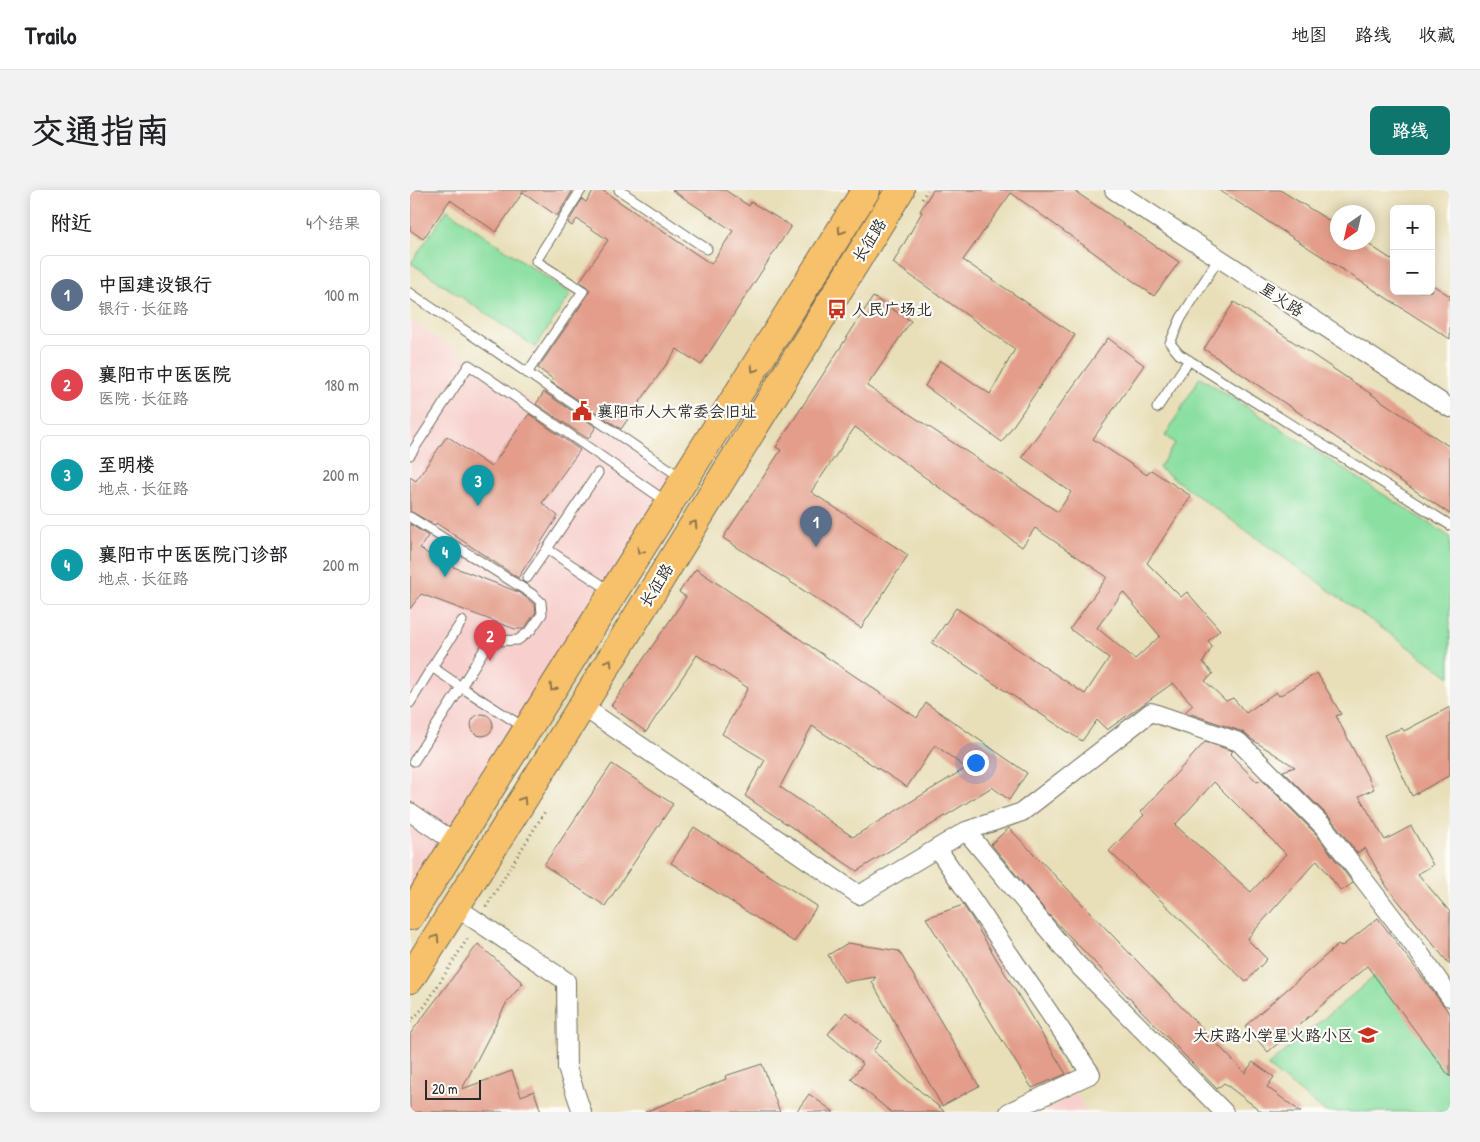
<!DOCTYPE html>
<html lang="zh">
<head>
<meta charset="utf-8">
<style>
	body { margin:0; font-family:"Patrick Hand","LXGW WenKai TC",sans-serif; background:#f2f2f2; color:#202124 }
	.controls { position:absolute; right:15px; top:15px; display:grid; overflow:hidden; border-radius:8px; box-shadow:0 2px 12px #0003 }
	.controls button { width:45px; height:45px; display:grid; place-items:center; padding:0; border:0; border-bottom:1px solid #e0e0e0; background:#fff; color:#202124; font:25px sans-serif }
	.compass { position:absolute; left:920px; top:15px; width:45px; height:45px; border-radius:50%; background:#fff; box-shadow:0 2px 12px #0003; rotate:214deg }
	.scale { position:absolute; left:15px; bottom:12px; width:56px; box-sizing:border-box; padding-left:5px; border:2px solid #2b2b2b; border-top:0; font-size:14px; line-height:18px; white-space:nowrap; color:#2b2b2b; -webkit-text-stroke:4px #fdfcf7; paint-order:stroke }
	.you { position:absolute; left:565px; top:572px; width:18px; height:18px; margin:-12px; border:4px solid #fff; border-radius:50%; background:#1a73e8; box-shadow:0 0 0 8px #1a73e833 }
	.badge { display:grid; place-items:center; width:32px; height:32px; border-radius:50%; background:#0f766e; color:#fff; font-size:16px; font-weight:700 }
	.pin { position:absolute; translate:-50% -41px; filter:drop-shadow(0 1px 2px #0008) }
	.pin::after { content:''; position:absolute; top:26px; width:18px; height:15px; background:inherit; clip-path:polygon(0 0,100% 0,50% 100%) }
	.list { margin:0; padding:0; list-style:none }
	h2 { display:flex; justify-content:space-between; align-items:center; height:65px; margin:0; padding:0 20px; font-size:21px }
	h2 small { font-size:16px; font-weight:400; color:#757577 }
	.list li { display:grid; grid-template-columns:32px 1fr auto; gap:15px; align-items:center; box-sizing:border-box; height:80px; margin:0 10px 10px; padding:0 10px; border:1px solid #e0e0e0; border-radius:8px }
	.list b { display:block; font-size:19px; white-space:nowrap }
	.list p { margin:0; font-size:16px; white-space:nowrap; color:#757577 }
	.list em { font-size:16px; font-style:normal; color:#757577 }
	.map { position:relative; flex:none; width:1040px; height:922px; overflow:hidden; border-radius:8px }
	header { display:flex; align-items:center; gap:30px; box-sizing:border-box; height:70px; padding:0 25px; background:#fff; border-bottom:1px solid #e0e0e0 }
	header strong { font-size:24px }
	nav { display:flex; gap:28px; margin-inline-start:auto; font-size:18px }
	.intro { display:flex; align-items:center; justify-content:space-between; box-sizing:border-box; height:120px; padding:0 30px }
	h1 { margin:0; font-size:35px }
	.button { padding:12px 22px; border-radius:8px; background:#0f766e; color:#fff; font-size:18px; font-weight:700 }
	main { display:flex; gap:30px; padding:0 30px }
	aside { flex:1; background:#fff; border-radius:8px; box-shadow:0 2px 12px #0003 }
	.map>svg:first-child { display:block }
</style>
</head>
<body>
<header>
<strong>Trailo</strong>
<nav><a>地图</a><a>路线</a><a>收藏</a></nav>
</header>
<div class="intro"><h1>交通指南</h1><a class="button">路线</a></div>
<main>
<aside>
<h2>附近<small>4个结果</small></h2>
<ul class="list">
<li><span class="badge" style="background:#5c6f8a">1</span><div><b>中国建设银行</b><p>银行 · 长征路</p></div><em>100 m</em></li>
<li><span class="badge" style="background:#e0444e">2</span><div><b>襄阳市中医医院</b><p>医院 · 长征路</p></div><em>180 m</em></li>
<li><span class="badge" style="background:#0f9aa8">3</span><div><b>至明楼</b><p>地点 · 长征路</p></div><em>200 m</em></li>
<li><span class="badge" style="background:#0f9aa8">4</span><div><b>襄阳市中医医院门诊部</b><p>地点 · 长征路</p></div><em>200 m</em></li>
</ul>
</aside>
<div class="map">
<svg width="1040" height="922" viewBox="0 0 1040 922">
	<rect width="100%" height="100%" fill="#fdfcf7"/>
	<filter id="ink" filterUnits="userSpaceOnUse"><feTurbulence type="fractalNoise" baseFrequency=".02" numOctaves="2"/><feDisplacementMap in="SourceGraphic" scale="10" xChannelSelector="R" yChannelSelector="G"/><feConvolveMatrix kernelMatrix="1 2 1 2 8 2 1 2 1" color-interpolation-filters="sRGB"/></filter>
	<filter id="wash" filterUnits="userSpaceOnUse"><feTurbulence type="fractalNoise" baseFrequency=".0096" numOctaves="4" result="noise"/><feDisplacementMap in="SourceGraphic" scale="20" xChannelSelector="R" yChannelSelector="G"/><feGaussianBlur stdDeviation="1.12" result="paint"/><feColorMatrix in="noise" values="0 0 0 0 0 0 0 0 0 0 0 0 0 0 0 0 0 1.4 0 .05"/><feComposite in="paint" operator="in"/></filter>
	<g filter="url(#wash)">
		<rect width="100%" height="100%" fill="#e8dfb9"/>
		<path fill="#f7d0cd" d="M0 130 126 214 177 250 190 232 275 289 0 726Z
			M666 902 676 922H632Z"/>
		<path fill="#8adfa1" stroke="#5a8566" d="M37 20 161 104 125 157 1 73Z
			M790 187 1040 347V487L749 278 765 253 755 246Z
			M977 776 1040 869V922H915L857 876Z"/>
		<g id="blocks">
			<path fill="#e39d8a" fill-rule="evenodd" d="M0 0H159L162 2 147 26 113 2 86 42 40 10 13 49 0 40Z
				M184 0H192L301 74 323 41 262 0H315L339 16 341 12 381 36 291 175 267 159 211 239 141 192 143 189 128 178 178 105 180 100 178 98 170 91 198 50 167 29 162 36 158 33 172 9 176 12Z
				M523 0H663L769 72 744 106 601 3 553 70 665 145 592 252 515 196 530 170 580 204 605 159 483 73 512 22 510 21Z
				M809 0H870L928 36V52H955L984 71V101H1021V94L1040 106V149Z
				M463 107 501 131 457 196 648 322 661 302 612 267 698 148 734 175 683 249 737 285 741 280 781 306 737 373 771 407 777 402 810 440 798 451 802 457 793 472 803 484 795 491 816 511 823 508 836 523 866 502 869 506 907 483 931 524 926 526 964 599 949 606 975 650 1001 636 1023 675 1008 684 1040 722V775L977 697 955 658 947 663 922 630 873 581 885 577 841 549 833 542 775 522 783 515 763 493 697 540 687 530 672 551 522 453 546 418 675 504 699 468 660 439 697 387 625 338 612 357 445 237 401 302 498 365 451 438 313 348 371 260 366 257ZM713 402 750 446 725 469 687 438Z
				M824 112 1040 257V324L794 159Z
				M134 202 186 237 178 249 126 214Z
				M119 224 170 260 132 313 148 326 108 388 26 333 25 335 0 321V287L6 291 37 246 81 277Z
				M0 334 18 346 10 358 28 371 108 402 118 409 125 415 126 422 116 436 112 439H105L11 404 0 419Z
				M286 379 507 528 516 513 617 583 599 610 582 597 447 681 335 606 355 570 312 544 338 498 287 465 236 542 201 516 276 407 269 402ZM402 536 497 597 525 555 556 578 443 647 370 597Z
				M1040 517V585L1002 606 974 545 992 538 994 541Z
				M61 535a11 11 0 1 1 22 0a11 11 0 1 1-22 0Z
				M795 552 823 561 820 564 847 592 852 590 906 644 943 693 931 701 907 670 837 749 857 769 836 792 699 661 734 625 731 622ZM804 592 876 664 841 702 765 635Z
				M202 574 263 614 195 716 134 675Z
				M284 637 407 716 384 752 261 673Z
				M599 638 835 883 843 872 864 887 857 897 891 922H852L814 893 807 899 639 725 581 654Z
				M553 715 561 727 656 884 622 898 516 728Z
				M968 728 1040 824V887L957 776 858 862 835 836 928 755 931 757Z
				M438 753 489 761 569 896 532 916 462 792 466 787 434 792 418 765Z
				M68 754 113 793 97 812 52 899 102 881 111 906 124 901 131 922H0V844Z
				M436 822 471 851 463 861 535 922H481L441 889 453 874 418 844Z
				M352 874 370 922H235L316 889 315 886Z
				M399 904 424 922H386Z"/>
		</g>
	</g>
	<g filter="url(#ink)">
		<use href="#blocks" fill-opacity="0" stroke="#6d6a5d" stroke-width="1"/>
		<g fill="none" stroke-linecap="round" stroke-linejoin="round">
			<defs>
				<path id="service" d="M209 0 297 59
					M809 68 771 128 760 153 769 164 1040 335
					M0 103 272 288
					M117 183 173 101 126 71 171 0
					M747 218 779 170
					M0 265 59 175 257 312
					M0 327 122 404 131 412 132 424 121 440 108 450 85 451 74 460 51 497 115 538
					M137 359 188 283
					M117 388 137 359 201 401
					M22 477 52 431
					M0 513 22 477 51 497 4 571"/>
				<path id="minor" d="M704 0 1040 218
					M172 516 449 705 556 641 665 772 814 922
					M0 622 46 653
					M556 641 612 622 741 522 829 552 914 637 1008 761 1040 807
					M527 658 681 884 599 922
					M46 717 156 791 157 878 172 922"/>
				<path id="primary" d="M0 726 456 0
					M0 789 172 516 490 0"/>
			</defs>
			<use href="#service" stroke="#6d6a5d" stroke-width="11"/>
			<use href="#minor" stroke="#6d6a5d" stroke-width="20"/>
			<use href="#primary" stroke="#6d6a5d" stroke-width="30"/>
			<path stroke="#6d6a5d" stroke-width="3" stroke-dasharray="1 4" stroke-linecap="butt" d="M512 9 517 0
				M76 717 136 620
				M0 832 15 816 59 746"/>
			<use href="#service" stroke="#fff" stroke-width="9"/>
			<use href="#minor" stroke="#fff" stroke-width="18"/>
			<use href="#primary" stroke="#f6c16b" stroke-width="28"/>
		</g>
		<defs><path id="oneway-chevron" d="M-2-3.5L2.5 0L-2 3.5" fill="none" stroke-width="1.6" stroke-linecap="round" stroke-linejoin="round" transform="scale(1.25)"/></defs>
		<g stroke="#90764b">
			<use href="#oneway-chevron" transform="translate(431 41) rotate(122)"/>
			<use href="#oneway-chevron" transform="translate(344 179) rotate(122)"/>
			<use href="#oneway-chevron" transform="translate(284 334) rotate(-58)"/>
			<use href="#oneway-chevron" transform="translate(230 361) rotate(122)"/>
			<use href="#oneway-chevron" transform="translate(199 472) rotate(-58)"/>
			<use href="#oneway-chevron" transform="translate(143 498) rotate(122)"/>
			<use href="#oneway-chevron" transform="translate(113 610) rotate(-58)"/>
			<use href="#oneway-chevron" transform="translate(26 748) rotate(-57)"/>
		</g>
	</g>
	<defs>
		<symbol id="bus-bare" viewBox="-9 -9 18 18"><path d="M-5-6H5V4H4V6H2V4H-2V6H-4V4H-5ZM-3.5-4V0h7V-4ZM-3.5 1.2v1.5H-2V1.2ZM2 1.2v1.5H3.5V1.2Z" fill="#c8321e" stroke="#fdfcf7" stroke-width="2.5" paint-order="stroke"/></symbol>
		<symbol id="civic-bare" viewBox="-9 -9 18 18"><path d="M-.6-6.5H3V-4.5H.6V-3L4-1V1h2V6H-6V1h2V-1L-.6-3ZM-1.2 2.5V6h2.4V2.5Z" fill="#c8321e" stroke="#fdfcf7" stroke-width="2.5" paint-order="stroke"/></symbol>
		<symbol id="school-bare" viewBox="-9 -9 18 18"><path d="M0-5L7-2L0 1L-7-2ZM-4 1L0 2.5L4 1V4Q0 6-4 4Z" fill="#c8321e" stroke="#fdfcf7" stroke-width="2.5" paint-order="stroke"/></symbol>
	</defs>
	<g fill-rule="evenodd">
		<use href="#bus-bare" x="413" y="105" width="28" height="28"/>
		<use href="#civic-bare" x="158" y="207" width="28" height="28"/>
		<use href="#school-bare" x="944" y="831" width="28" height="28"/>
	</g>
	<g text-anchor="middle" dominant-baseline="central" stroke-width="4.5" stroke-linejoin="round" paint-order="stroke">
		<g font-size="16" fill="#2b2b2b" stroke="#fdfcf7">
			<text transform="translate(459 50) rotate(-58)">长征路</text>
			<text transform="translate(872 109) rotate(33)">星火路</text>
			<text transform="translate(246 395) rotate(-58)">长征路</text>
		</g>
		<g font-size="16" fill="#2b2b2b" stroke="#fdfcf7" text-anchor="start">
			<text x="442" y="119">人民广场北</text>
			<text x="187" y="221">襄阳市人大常委会旧址</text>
			<text x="943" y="845" text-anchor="end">大庆路小学星火路小区</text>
		</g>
	</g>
</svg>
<div class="controls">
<button>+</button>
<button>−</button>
</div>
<svg class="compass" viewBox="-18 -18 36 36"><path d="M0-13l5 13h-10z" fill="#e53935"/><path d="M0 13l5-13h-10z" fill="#757577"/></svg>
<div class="scale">20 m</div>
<div class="you"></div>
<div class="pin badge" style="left:406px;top:357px;background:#5c6f8a">1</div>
<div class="pin badge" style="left:80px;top:471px;background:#e0444e">2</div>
<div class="pin badge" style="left:68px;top:316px;background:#0f9aa8">3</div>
<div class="pin badge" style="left:35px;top:387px;background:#0f9aa8">4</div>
</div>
</main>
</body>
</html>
